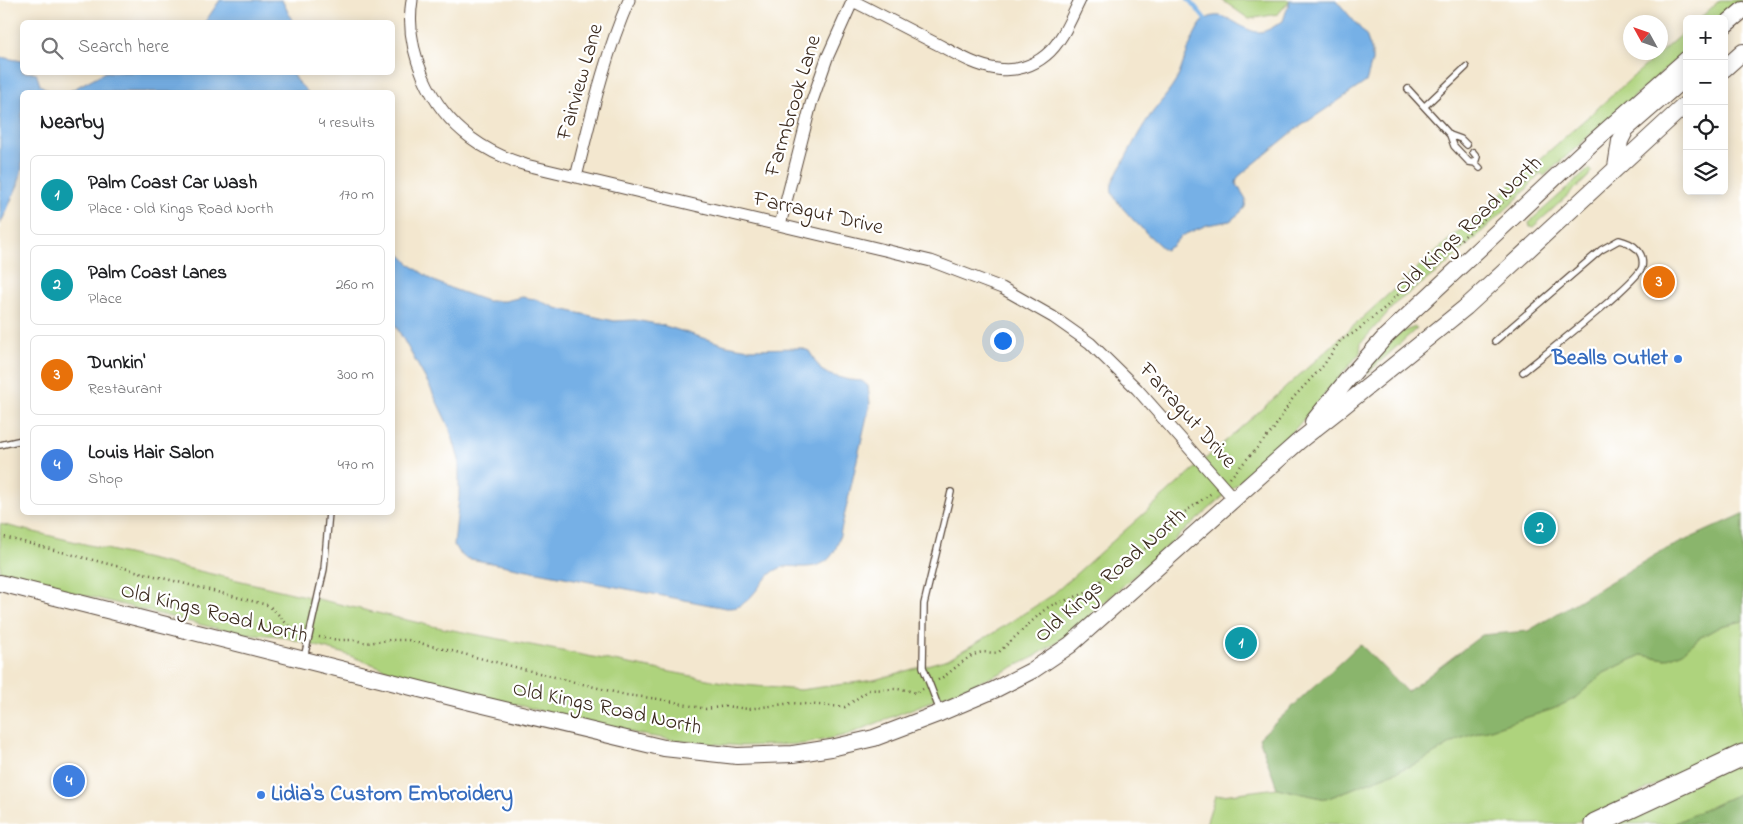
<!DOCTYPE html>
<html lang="en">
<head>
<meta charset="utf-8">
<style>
	body { margin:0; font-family:"Indie Flower",sans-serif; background:#f2f2f2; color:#202124 }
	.controls { position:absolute; right:15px; top:15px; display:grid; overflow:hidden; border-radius:8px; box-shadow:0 2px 12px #0003 }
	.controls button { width:45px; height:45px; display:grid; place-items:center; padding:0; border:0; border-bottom:1px solid #e0e0e0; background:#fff; color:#202124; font:25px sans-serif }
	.compass { position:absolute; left:1623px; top:15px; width:45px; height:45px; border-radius:50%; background:#fff; box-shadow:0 2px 12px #0003; rotate:310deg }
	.you { position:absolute; left:1002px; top:340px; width:18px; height:18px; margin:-12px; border:4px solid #fff; border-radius:50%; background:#1a73e8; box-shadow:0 0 0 8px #1a73e833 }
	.badge { display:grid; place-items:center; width:32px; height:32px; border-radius:50%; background:#d93025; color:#fff; font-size:16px; font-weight:700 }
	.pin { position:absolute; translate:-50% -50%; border:2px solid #fff; box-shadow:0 1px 5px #0006 }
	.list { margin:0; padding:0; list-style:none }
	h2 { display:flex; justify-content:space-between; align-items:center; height:65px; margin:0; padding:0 20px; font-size:21px }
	h2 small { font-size:16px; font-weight:400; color:#757577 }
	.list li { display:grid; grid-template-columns:32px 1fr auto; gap:15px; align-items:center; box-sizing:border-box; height:80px; margin:0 10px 10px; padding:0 10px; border:1px solid #e0e0e0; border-radius:8px }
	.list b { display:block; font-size:19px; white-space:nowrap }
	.list p { margin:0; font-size:16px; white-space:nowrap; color:#757577 }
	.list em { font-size:16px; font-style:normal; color:#757577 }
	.icon { flex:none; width:28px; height:28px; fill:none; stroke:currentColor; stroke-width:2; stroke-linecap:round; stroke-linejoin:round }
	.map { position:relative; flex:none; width:1743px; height:824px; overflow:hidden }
	.search { position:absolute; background:#fff; box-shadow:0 2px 12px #0003; left:20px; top:20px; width:375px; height:55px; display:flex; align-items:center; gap:12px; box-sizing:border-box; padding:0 18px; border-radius:8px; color:#757577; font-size:19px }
	.panel { position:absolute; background:#fff; box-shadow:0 2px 12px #0003; left:20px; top:90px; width:375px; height:425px; border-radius:8px }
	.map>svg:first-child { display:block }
</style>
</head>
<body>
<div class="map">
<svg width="1743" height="824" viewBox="0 0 1743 824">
	<rect width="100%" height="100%" fill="#fff"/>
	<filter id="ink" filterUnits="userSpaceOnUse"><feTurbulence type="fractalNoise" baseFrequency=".02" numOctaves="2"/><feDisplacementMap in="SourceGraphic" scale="10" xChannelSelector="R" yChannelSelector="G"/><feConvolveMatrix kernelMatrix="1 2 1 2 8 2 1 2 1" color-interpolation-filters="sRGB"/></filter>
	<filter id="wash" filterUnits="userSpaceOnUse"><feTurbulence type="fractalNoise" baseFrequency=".0096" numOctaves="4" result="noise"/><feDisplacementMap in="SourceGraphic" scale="20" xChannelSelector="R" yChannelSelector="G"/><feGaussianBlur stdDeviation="1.12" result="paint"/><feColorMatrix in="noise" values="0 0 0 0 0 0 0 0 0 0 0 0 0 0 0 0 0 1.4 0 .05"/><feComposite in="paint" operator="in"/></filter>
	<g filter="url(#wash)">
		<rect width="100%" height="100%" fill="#f3e7cf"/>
		<path fill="#aed37d" stroke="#747e4e" d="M1222 0H1290L1278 14 1249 19Z
			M1720 0H1742L1721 19H1699Z
			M1687 29V50L1544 176 1541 173 1521 195 1445 266 1397 302 1361 343 1360 353 1296 428 1264 460 1069 634 1034 657 1001 673 847 735 804 744 742 746 679 741 643 735 541 711 407 677 342 653 280 636 239 633 210 627 0 574V524L432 626 733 684 800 690 874 680 948 659 995 632 1051 596 1272 400 1425 261Z
			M1589 169 1592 171 1587 178 1533 227H1530L1529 222Z
			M1415 327 1417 328 1349 390 1397 334Z
			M1743 621V744L1573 824H1206L1215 796 1277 788 1326 799 1420 762 1459 739 1553 709 1573 699 1604 673 1641 655 1666 659 1683 652 1699 638 1721 626Z
			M1743 760V792L1673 824H1607Z"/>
		<path fill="#8ab56c" stroke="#627045" d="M1743 514V621L1721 626 1699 638 1683 652 1666 659 1641 655 1604 673 1574 699 1553 709 1459 739 1420 762 1326 799 1277 788 1259 738 1360 644 1407 692 1482 635 1528 631 1660 552Z
			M1743 792V824H1673L1736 795Z"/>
		<path fill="#76b0e6" stroke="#586d82" d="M220 0H282L293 22H205Z
			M1290 0H1336L1366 35 1372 52V61L1366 82 1295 130 1238 177 1236 183 1246 199 1245 207 1241 212 1230 221 1207 225 1181 236 1172 246 1165 250C1153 240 1116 205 1112 192 1111 186 1112 182 1115 177 1126 158 1135 138 1147 120 1157 105 1170 93 1178 77 1184 63 1194 26 1206 19 1225 7 1241 32 1259 32 1267 32 1276 25 1283 21Z
			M0 57 22 61V72L36 73 40 85 51 92H22V169L18 185 0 225Z
			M105 72 292 73 296 80 308 92H68Z
			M393 247 412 266 434 281 450 288 487 301H505L522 297 535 299 556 308 614 321 635 320 662 325 726 345 749 349 801 348 809 351 821 370 830 375 849 380 862 381 868 386 870 403 839 539C833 561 822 568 799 567 794 566 785 566 780 568 762 575 756 599 737 607 734 608 729 608 726 608L465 558 458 552 454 545 459 497V460L450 429 429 385 393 321Z"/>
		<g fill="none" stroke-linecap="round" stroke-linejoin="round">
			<path stroke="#76b0e6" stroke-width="4.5" d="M1188 0 1191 2 1205 19"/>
		</g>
	</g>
	<g filter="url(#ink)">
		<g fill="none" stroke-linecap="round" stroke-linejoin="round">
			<defs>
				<path id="lane" d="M1408 89 1450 135 1454 146 1469 162 1475 163 1480 168
					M1425 106 1466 67
					M1450 135 1461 139 1467 145
					M1473 152 1477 157 1475 163
					M1495 341 1601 250 1619 240C1632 243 1645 251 1642 267 1638 282 1540 358 1523 372
					M0 445 22 440
					M304 658 324 569 329 512
					M940 711 923 667 924 604 951 492"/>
				<path id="street" d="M412 0C404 50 430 108 471 138 487 150 506 159 526 165L931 261 1002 288 1053 317 1090 343 1137 389 1234 499
					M853 1C881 15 909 30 937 44 956 54 976 66 997 69 1015 72 1033 66 1046 55 1062 42 1071 18 1080 0
					M576 177C591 117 604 57 629 0
					M780 225 811 104 827 58 853 0"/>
				<path id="secondary" d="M1724 26 1743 10
					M1724 69 1743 52
					M1616 167 1620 141 1626 129 1687 76
					M1313 422 1348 379 1386 336 1592 143 1687 59
					M0 583 471 702 664 748 737 756 793 754 831 748 874 738 940 713 994 690 1033 670 1070 645 1298 442 1340 409 1466 307 1687 103"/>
				<path id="highway" d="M1595 824 1743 755"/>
			</defs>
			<use href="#lane" stroke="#574639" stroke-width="8"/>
			<use href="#street" stroke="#574639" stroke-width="13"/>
			<use href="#secondary" stroke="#574639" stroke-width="18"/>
			<use href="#highway" stroke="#574639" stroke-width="23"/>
			<path stroke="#574639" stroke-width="2.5" stroke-dasharray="1 4" stroke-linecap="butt" d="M1230 478 1273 430 1293 398 1323 366 1340 341 1344 338 1354 333 1387 306 1395 297 1428 271 1450 249 1539 170
				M0 536 267 605C281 613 285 628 301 633
				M319 637 338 640H354L367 643 390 640H408L626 695 659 699 706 709 726 706 748 709 792 703 845 707 869 690 897 689 906 690 916 693 923 689
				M938 680C953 672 963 658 979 653 986 651 992 654 999 652L1043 611 1050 606 1086 593 1118 566 1155 542 1182 514 1213 492"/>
			<use href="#lane" stroke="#fff" stroke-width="5.5"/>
			<use href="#street" stroke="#fff" stroke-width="11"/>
			<use href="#secondary" stroke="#fff" stroke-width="16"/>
			<use href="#highway" stroke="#fff" stroke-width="21"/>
		</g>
	</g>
	<g fill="#3f7fe0" stroke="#fff" stroke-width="2">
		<circle cx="1678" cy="359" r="5"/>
		<circle cx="261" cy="795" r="5"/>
	</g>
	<g text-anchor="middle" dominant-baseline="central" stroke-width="4.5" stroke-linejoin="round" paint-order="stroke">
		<g font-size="22" fill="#3b2a1e" stroke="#fff">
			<text transform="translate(581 82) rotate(-74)">Fairview Lane</text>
			<text transform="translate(794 106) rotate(-73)">Farmbrook Lane</text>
			<text transform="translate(818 214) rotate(13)">Farragut Drive</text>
			<text transform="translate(1469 226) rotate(-43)">Old Kings Road North</text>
			<text transform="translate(1187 416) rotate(48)">Farragut Drive</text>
			<text transform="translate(1111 576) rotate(-41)">Old Kings Road North</text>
			<text transform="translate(214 614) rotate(14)">Old Kings Road North</text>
			<text transform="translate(607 709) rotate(12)">Old Kings Road North</text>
		</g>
		<g font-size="22" font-weight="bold" fill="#366cbe" stroke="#fff" text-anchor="end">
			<text x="1668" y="359">Bealls Outlet</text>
			<text x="271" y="795" text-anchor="start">Lidia's Custom Embroidery</text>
		</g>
	</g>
</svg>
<div class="controls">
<button>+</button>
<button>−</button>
<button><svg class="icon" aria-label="locate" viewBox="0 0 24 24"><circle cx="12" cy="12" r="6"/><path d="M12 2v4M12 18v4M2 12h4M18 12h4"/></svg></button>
<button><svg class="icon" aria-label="layers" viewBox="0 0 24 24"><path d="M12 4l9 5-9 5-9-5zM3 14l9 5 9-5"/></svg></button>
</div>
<svg class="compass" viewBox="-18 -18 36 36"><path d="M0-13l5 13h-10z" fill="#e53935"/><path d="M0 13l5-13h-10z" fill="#757577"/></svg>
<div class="you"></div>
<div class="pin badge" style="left:1241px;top:643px;background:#0f9aa8">1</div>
<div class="pin badge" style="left:1540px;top:528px;background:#0f9aa8">2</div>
<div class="pin badge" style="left:1659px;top:282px;background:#e8710a">3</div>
<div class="pin badge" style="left:69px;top:781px;background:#3f7fe0">4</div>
<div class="search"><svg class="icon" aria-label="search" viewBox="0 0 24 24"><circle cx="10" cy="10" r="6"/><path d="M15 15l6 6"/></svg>Search here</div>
<section class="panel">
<h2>Nearby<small>4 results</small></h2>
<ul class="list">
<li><span class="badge" style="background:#0f9aa8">1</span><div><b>Palm Coast Car Wash</b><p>Place · Old Kings Road North</p></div><em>170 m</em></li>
<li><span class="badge" style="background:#0f9aa8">2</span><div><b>Palm Coast Lanes</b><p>Place</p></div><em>260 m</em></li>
<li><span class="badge" style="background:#e8710a">3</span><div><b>Dunkin'</b><p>Restaurant</p></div><em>300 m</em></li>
<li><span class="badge" style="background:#3f7fe0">4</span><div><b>Louis Hair Salon</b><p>Shop</p></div><em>470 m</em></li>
</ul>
</section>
</div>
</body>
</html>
